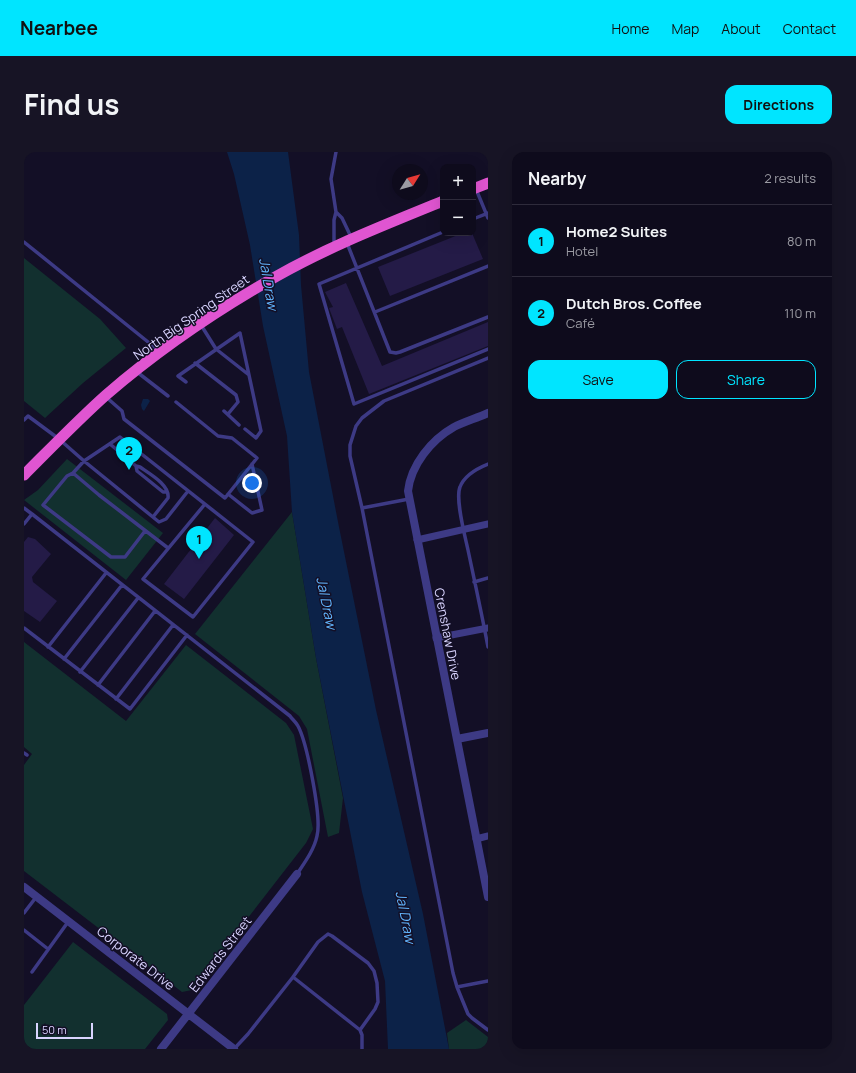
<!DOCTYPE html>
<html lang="en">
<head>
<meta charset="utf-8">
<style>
	body { margin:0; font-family:Manrope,sans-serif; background:#171425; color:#f1f3f6 }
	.controls { position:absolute; right:12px; top:12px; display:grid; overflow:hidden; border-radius:8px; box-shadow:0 4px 16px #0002 }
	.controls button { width:36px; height:36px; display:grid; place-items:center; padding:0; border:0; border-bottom:1px solid #2e2b3b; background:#0e0b1c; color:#f1f3f6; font:20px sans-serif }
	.compass { position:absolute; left:368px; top:12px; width:36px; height:36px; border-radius:50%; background:#0e0b1c; box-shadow:0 4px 16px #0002; rotate:53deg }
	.scale { position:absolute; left:12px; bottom:10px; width:57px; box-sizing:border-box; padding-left:4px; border:2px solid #d9d4ff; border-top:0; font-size:11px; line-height:14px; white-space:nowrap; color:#d9d4ff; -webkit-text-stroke:3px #130f26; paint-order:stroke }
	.you { position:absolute; left:228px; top:331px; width:14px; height:14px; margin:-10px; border:3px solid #fff; border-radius:50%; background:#1a73e8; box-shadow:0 0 0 6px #1a73e833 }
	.badge { display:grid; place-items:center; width:26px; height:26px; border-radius:50%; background:#00e5ff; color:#111; font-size:13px; font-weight:700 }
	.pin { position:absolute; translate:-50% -33px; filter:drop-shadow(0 1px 2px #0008) }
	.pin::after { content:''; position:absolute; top:21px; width:14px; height:12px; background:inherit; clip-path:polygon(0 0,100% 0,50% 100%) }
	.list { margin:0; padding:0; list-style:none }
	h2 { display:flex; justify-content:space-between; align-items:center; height:52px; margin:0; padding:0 16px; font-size:17px }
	h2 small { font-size:13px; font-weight:400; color:#9b9ba3 }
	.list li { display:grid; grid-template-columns:26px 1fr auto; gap:12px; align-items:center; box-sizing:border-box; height:72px; padding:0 16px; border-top:1px solid #2e2b3b }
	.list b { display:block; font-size:15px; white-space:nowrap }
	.list p { margin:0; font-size:13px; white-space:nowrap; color:#9b9ba3 }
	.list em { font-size:13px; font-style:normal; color:#9b9ba3 }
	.actions { display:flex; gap:8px; padding:12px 16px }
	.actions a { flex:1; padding:9px 0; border:1px solid #00e5ff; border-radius:12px; text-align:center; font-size:14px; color:#00e5ff }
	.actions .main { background:#00e5ff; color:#111 }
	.map { position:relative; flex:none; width:464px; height:897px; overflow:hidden; border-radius:12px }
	header { display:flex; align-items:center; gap:24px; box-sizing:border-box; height:56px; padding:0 20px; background:#00e5ff; color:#111 }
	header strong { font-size:19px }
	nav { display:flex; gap:22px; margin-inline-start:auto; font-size:14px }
	.intro { display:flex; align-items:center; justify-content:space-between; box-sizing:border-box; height:96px; padding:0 24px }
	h1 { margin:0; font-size:28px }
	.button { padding:10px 18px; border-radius:12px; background:#00e5ff; color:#111; font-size:14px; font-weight:700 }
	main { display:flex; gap:24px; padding:0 24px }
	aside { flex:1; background:#0e0b1c; border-radius:12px; box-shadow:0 4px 16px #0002 }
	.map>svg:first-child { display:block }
</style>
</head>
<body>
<header>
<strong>Nearbee</strong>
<nav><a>Home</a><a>Map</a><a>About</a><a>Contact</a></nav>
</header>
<div class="intro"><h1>Find us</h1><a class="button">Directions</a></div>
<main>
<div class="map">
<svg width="464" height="897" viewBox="0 0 464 897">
	<rect width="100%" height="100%" fill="#130f26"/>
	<path fill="#12302f" d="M0 106 76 167 102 196 59 231 21 266 0 249Z
		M43 307 139 381 102 428 0 348 14 338Z
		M268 360 292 506 319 646 315 681 304 685 283 577 275 564 171 482Z
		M0 490 102 569 162 493 262 571 270 583 289 677 282 691 168 838 158 840 0 719V613L8 602 0 595Z
		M49 790 143 862 144 868 121 897H0V853Z
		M442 868 464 885V897H425L423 881Z"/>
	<path fill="#0c2248" d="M203 0H264L275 83 277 133 285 220 315 375 352 558 399 762 425 897H364L361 829 338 740 292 506 268 360 263 284 239 174 226 93 210 22Z
		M119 247H124L126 249 120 259 118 257 117 253Z"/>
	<path fill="#241b47" d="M439 81H448L459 107 366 144 354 115Z
		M322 131 358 214 464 170V194L345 242 318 175 313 177 305 156 309 155 301 140Z
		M191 366 210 383 160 447 140 432Z
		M4 385 11 387 27 402 8 425 9 430 33 449 16 470 0 459V390Z"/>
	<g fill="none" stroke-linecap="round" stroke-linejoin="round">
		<path stroke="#3d3a85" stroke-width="3.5" d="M452 37 464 66
			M312 60 318 66 327 85
			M449 67 464 61
			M419 80 295 132 330 252 464 197
			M0 90 134 198
			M323 91 366 200 372 201 376 200 464 165
			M310 93V68L312 60 307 27 312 0
			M351 160 464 114
			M177 173 192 197 225 223
			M171 211 212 243 214 250 204 262
			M113 220 144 244
			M162 230 154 224 216 181 237 279 232 286 221 277
			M82 245 98 259 100 267 201 346 233 306 208 286 194 284 152 250
			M200 259 215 273
			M0 268 4 264 35 287 60 309 96 285 229 390 169 465 119 427 181 352
			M86 292 112 314 116 315C126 322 146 333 144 346L129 365
			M464 312C454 316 440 324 436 335 431 347 441 384 444 398 451 431 458 463 464 495
			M112 314 113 319 139 340H143
			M49 321 43 324 19 353 87 405H101L121 379
			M204 342 228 361 238 358 228 312
			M385 347 338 356 429 821 433 835
			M0 356 8 362 0 372
			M338 356 326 304V293L332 274 338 266 360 249 464 206
			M8 362 266 564C268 567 272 570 274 574 283 591 298 666 293 684 290 698 281 710 273 722
			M144 396 75 343 49 321 60 309 135 370 142 367 164 339
			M450 430 464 426
			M0 476 106 557 163 483
			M24 495 82 421
			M40 507 98 433
			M56 520 114 446
			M74 533 131 459
			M92 547 149 473
			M0 601 3 603
			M0 761 13 744
			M0 778 24 797
			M8 820 44 770
			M269 825 294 790 304 782 308 784 344 811 350 819 353 831 354 850 351 857 336 878
			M464 829 433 835 444 862 448 866 464 878
			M210 897 224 882 269 825 336 878 338 883V897"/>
		<path stroke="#3d3a85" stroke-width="7" d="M393 388 464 372
			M412 486 464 476
			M452 687 464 684"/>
		<path stroke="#3d3a85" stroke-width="8" d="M464 261C453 266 440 270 430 275 407 288 387 313 384 339L464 745
			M433 587 464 581
			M0 735 210 897
			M137 897 273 722"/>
		<path stroke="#e055d1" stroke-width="11" d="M449 37 464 31
			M0 323C27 296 54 268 82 243 134 198 193 158 253 124 306 94 363 72 419 49"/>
	</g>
	<g text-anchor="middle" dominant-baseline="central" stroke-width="3" stroke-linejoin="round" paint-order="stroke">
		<g font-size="13" fill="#d9d4ff" stroke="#130f26">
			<text transform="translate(167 165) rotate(-35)">North Big Spring Street</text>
			<text transform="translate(424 482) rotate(79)">Crenshaw Drive</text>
			<text transform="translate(196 802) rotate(-52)">Edwards Street</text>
			<text transform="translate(112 806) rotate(38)">Corporate Drive</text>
		</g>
		<g font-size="14" font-style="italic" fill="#62b6ff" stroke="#130f26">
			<text transform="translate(245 132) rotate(80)">Jal Draw</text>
			<text transform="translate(303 451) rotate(78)">Jal Draw</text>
			<text transform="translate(382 765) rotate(79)">Jal Draw</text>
		</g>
	</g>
</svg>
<div class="controls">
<button>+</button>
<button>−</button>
</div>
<svg class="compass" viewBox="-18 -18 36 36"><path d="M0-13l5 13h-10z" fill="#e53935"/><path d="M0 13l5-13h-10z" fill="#9b9ba3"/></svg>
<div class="scale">50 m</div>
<div class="you"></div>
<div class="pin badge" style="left:175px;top:407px">1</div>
<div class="pin badge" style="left:105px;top:318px">2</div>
</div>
<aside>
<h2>Nearby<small>2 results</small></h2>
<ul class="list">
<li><span class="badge">1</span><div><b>Home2 Suites</b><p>Hotel</p></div><em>80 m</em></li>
<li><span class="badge">2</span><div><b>Dutch Bros. Coffee</b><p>Café</p></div><em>110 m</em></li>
</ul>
<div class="actions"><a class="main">Save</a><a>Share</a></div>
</aside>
</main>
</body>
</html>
